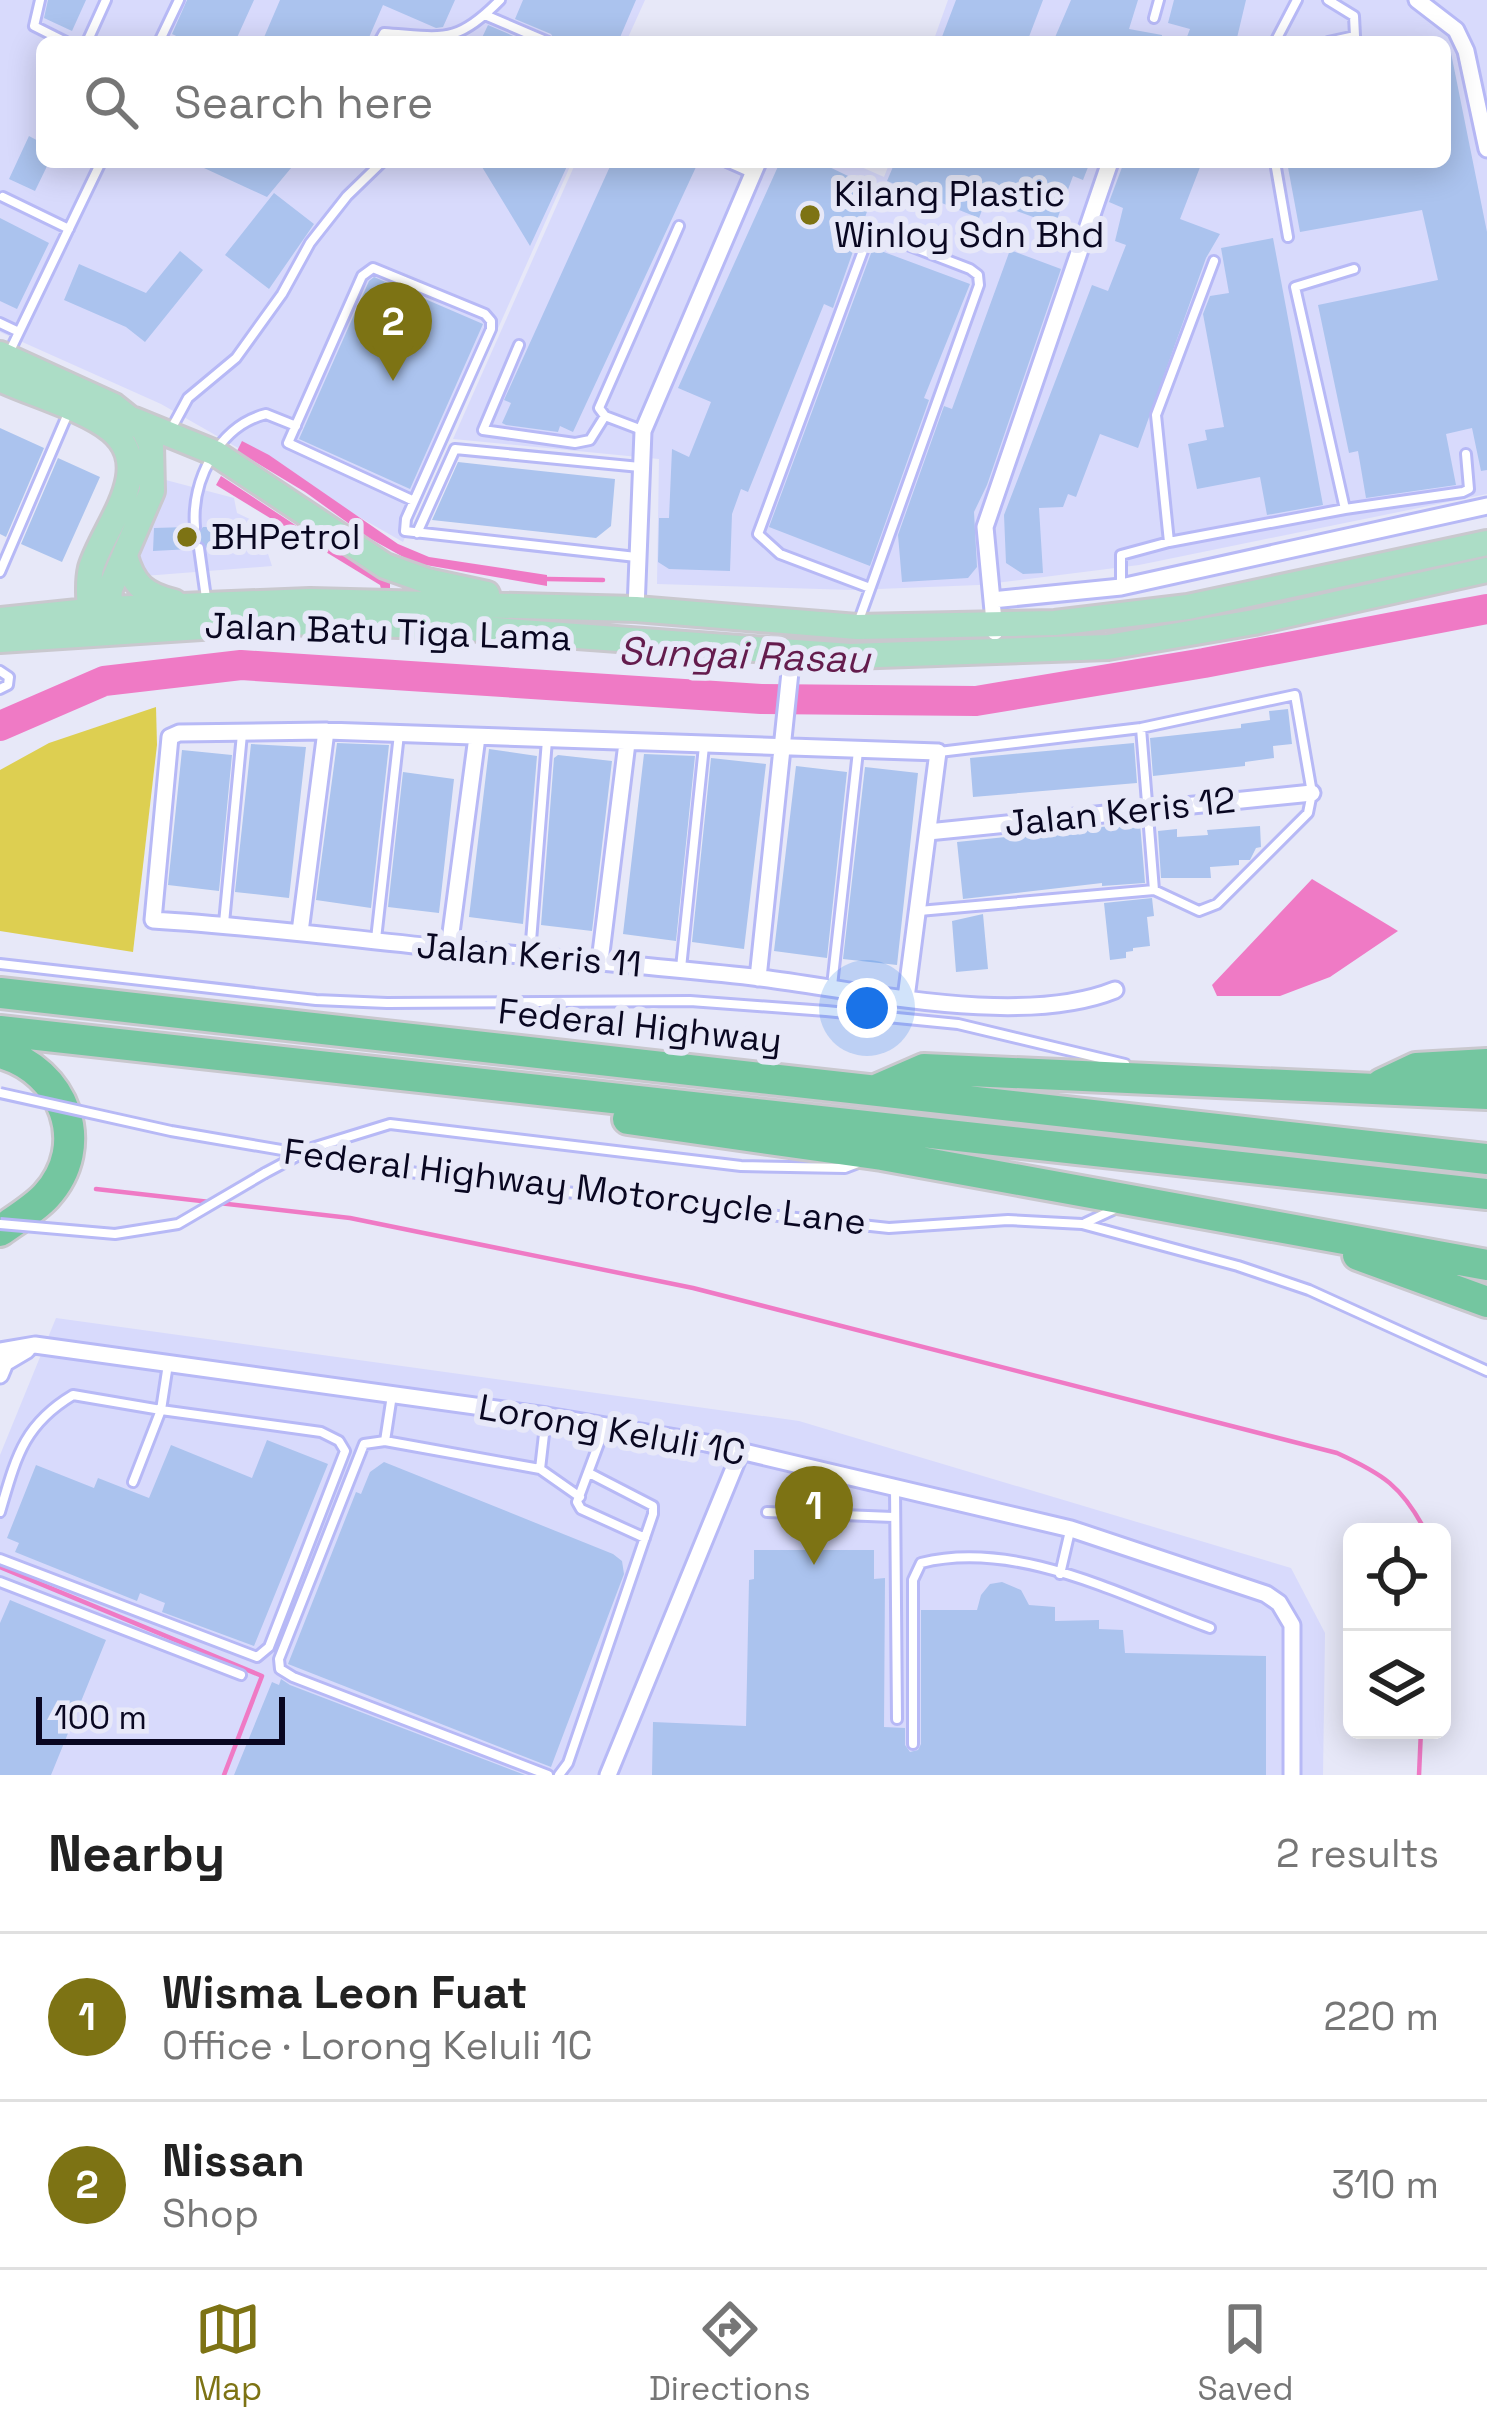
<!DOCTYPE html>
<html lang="en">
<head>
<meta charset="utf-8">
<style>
	body { margin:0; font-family:"Space Grotesk",sans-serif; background:#f6f6f6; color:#222 }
	.controls { position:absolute; right:36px; bottom:36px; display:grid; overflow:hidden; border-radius:18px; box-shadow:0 6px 30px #0003 }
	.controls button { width:108px; height:108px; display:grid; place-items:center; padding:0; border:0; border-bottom:3px solid #e0e0e0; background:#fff; color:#222; font:60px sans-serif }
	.scale { position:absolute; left:36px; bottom:30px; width:249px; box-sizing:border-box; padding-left:12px; border:6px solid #090721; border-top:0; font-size:33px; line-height:42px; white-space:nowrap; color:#090721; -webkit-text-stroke:9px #e7e8f8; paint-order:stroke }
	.you { position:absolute; left:867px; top:1008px; width:42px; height:42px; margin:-30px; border:9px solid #fff; border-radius:50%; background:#1a73e8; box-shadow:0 0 0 18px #1a73e833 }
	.badge { display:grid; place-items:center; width:78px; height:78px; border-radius:50%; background:#7d7314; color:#fff; font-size:39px; font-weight:700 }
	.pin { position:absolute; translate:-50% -99px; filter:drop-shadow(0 3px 6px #0008) }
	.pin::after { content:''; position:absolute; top:63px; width:42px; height:36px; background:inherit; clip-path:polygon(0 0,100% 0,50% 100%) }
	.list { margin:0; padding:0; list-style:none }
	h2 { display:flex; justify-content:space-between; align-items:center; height:156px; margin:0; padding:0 48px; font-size:51px }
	h2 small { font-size:39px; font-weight:400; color:#767676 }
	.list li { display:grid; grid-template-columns:78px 1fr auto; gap:36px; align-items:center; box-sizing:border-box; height:168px; padding:0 48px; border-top:3px solid #e0e0e0 }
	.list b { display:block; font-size:45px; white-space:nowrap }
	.list p { margin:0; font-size:39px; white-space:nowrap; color:#767676 }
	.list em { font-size:39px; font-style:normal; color:#767676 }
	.icon { flex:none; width:66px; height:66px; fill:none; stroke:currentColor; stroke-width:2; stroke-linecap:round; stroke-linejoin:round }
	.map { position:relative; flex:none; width:1487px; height:1775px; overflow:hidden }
	.search { position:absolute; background:#fff; box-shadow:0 6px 30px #0003; left:36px; right:36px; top:36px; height:132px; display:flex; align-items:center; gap:30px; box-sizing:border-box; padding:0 42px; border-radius:18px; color:#767676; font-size:45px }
	.sheet { height:492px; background:#fff }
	nav { display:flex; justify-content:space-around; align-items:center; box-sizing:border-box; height:168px; border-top:3px solid #e0e0e0; background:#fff; font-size:33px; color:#767676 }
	nav a { display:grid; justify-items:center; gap:6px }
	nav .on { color:#7d7314 }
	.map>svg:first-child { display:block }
</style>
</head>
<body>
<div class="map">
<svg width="1487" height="1775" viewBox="0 0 1487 1775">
	<rect width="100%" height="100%" fill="#e7e8f8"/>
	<path fill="#d8dafc" d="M0 0H645L626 42H42V162H572L403 542 161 404 0 332Z
		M948 0H1487V494L1139 565 979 585 853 590 657 584 659 459 453 439 576 162H850L884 177 890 162H1445V42H933Z
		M162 479 234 498 237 513 258 523 272 566 144 576 136 549Z
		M56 1318 799 1421 1291 1568 1325 1633 1323 1775H0V1455Z"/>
	<path fill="#ddcf51" d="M156 707 157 745 133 952 0 931V770L49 743Z"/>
	<path fill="#ef7ac5" d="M242 441 269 455 398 544 429 557 547 575V586L414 563 369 538 305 492 237 451Z
		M221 476 324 544 390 580V591L381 589 380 585 216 485Z
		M1312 879 1398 931 1330 977 1280 996H1217L1212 985Z"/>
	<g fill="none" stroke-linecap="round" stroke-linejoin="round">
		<path stroke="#ef7ac5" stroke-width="4.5" d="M547 579 603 580
			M96 1189 350 1218 693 1288 1337 1453C1383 1474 1402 1486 1426 1532
			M0 1567 262 1676 224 1775
			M1419 1775 1421 1730"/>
		<path stroke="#ef7ac5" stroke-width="30" d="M0 726 104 681 241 665 761 699 976 701 1204 663 1487 609"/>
	</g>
	<path fill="#abc3ee" d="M48 0H86L72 31 44 18Z
		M187 0H254L235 42H189L172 34Z
		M280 0H455L443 27 436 28 383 5 367 42H262Z
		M523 0H636L618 42H556L551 34 515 19Z
		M956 0H1043L1027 42H940Z
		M1071 0H1138L1129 29 1162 35V42H1053Z
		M1174 0H1246L1236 42H1185L1190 29 1168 23Z
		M488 25 527 42H480Z
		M1445 53H1451L1487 232V470L1481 471 1472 428 1446 434 1456 485 1366 498 1358 451 1349 453 1318 305 1438 280 1422 210 1300 232 1287 162H1445Z
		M29 136 42 143V162H49L35 191 9 179Z
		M191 162H296L267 197Z
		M479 162H569L530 246Z
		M612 162H685L696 167 573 432 560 426 558 432 506 425 502 423 511 403 504 400Z
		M780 162H819L875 189 833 308 824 304 748 492 741 489 732 514 730 571 669 569 658 562 659 518H669L672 449 689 457 711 402 678 388Z
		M895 162H1090L1083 180 1073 176 1055 225 986 200 979 218 887 181Z
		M1124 162H1202L1180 219 1220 234 1206 258 1138 448 1100 434 1076 497 1068 494 1063 507 1039 508 1043 573 1023 574 1006 563 1004 515 1092 285 1108 291 1126 245 1115 241 1123 208 1109 202Z
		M274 193 314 224 269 289 225 255Z
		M0 218 49 243 17 309 0 301Z
		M1273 238 1323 505 1267 515 1260 477 1197 489 1188 444 1207 440 1205 430 1224 427 1203 314 1210 296 1229 293 1221 248Z
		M873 248 970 284 924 398 929 400 870 566 769 527Z
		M1010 250 1061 269 987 485 974 512 977 567 968 578 902 582 898 535 944 406 952 409Z
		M180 251 203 270 145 342 126 327 64 300 79 264 146 293Z
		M374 277 483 324 410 489 299 439 369 281Z
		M0 428 44 448 6 537 0 534Z
		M58 458 100 477 62 562 21 544Z
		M458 462 615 479 611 526 596 538 432 520Z
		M187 527 196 535 203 527H226L267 543 207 548 199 540 191 549 153 551 154 528Z
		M1288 709 1292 744 1273 746 1274 758 1245 762V766L1153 776 1150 738 1241 728V724L1270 720 1269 711Z
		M337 743 389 745 371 908 316 900Z
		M1134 743 1137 783 973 797 970 758Z
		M251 744 306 747 289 898 235 892Z
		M489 749 537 756 523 924 469 917Z
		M182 750 232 755 219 891 168 885Z
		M644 754 695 756 676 941 623 934Z
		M558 755 612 761 592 931 541 925 554 758Z
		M711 758 766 764 744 949 692 942Z
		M796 766 847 772 827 958 774 951Z
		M865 767 918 773 897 965 843 959Z
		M403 772 454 779 439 913 388 907Z
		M1140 823 1145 883 1102 886V883L963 899 957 842Z
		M1260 826 1261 847 1256 848 1250 860H1239V865L1210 867 1211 878H1161L1158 831 1177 829V837L1208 835 1207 830Z
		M1152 898 1154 916 1147 917 1150 946 1133 948V951L1126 952V958L1110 960 1104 903Z
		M983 914 988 969 956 972 952 921Z
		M267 1440 328 1464 254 1646 162 1612 165 1603 140 1593 137 1601 15 1552 19 1543 7 1538 36 1465 94 1488 98 1478 149 1498 171 1445 252 1478Z
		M384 1462 613 1554 622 1561 624 1574 616 1595 551 1767 288 1664 356 1492 361 1494 370 1472Z
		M754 1550H874V1579L885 1578 884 1727 905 1728V1745L910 1752 918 1750 921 1744V1610H977L981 1595 990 1584 1002 1582 1021 1590 1029 1605 1055 1607V1621L1099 1620V1629L1123 1630 1125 1653 1266 1656V1775H652L653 1722 746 1726 749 1580 754 1579Z
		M10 1600 106 1640 51 1775H0V1623Z
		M281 1679 290 1685 525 1775H234L272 1682 279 1685Z"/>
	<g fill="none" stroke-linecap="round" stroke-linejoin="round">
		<defs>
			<path id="lane" d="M40 0 34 26 66 42
				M1328 0 1354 16 1355 36 1328 42
				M485 15 548 42
				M1154 18 1159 0
				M87 42 106 0
				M159 42 179 0
				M379 42 384 33C443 37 456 45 500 0
				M1275 42 1297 0
				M727 162 752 173
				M1275 162 1288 237
				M3 197 69 229
				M0 323 19 332
				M519 345 483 430 575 443 590 440 605 416
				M8 355 101 162
				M642 430 605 416 599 408 679 226
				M169 433 188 398 236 358 282 294 310 243 347 196 382 162
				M414 501 288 443 362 276 373 268 485 314 491 321V329L406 519 405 531 636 557
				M1345 509 1295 287 1354 269
				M195 527C191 480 219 426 266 414L296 426
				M417 533 455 449 640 467
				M1169 542 1156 415 1214 261
				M199 548 206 598
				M0 572 69 411
				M1121 584V555L1169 542 1345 509 1463 492 1469 489 1466 454
				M859 620 979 285 978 275 970 269 892 239 867 240 758 534 780 554 870 588
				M0 671 9 677 8 685 0 689
				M1141 728 1154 890
				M919 911 1154 890 1199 911 1217 904 1308 813 1312 793 1295 695 1141 728 939 752
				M224 923 242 734
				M376 939 399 734
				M530 954 547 740
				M0 964 316 1000 387 1003 690 1001 826 1011 958 1024 1125 1064
				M681 968 704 746
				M832 986 858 751
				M265 1173 312 1148 390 1124 741 1166 845 1168 858 1163
				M621 1199 889 1228 1008 1220 1082 1224 1238 1266 1309 1290 1487 1371
				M1085 1223 1115 1209
				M605 1427 577 1502 581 1509 645 1538
				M385 1441 392 1395
				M540 1469 546 1417
				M895 1488 897 1719
				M0 1512C16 1458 23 1425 73 1395L161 1410 168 1364
				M767 1512 893 1517
				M0 1559 257 1657 269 1647 345 1451 339 1441 321 1432 161 1410 133 1482
				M1060 1574 1070 1531
				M0 1582 241 1675
				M913 1744V1580L921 1563C1017 1539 1122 1596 1210 1628
				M548 1775 293 1677 280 1669 279 1659 364 1444 385 1441 540 1469 580 1497
				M559 1775 568 1763 653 1514V1506L591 1474"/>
			<path id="street" d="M1417 0 1456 30 1466 51 1487 149
				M992 600 1121 587 1487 506
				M636 609 643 431 758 162
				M995 632 985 527 1110 162
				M928 832 1312 793
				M300 932 326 731
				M449 948 477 737
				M600 961 627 743
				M758 978 792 653
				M906 998 938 752 326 731 179 733 170 737 153 920C253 926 352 939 453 949 553 958 653 966 753 977 856 989 1018 1029 1115 990
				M0 1351 35 1345 547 1416 706 1443 1071 1529 1266 1594 1279 1603 1292 1625V1775
				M0 1375 5 1363 27 1350
				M608 1775 741 1451"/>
			<path id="primary" d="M0 354 114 406 144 430 151 445 152 491 110 589 107 624
				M0 379C32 394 85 409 111 430 158 469 103 527 91 568 87 585 90 608 91 625
				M134 420 215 453 385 566 427 581 487 594
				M125 556C133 585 145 595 174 602
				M0 620 107 609 310 601 636 609 857 627 1055 623 1188 607 1487 543
				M0 640 279 622 440 626 850 656 1108 647 1254 622 1487 570"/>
			<path id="highway" d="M0 993 1487 1159
				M0 1031 1487 1194
				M0 1053C64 1070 93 1145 46 1196 34 1209 15 1220 0 1231
				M1382 1084 1416 1068 1487 1064
				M878 1089 924 1069 1487 1094
				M628 1119 882 1155 1487 1265
				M1358 1255 1487 1302"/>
		</defs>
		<use href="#lane" stroke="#b7b9f6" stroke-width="14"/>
		<use href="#street" stroke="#b7b9f6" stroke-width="21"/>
		<use href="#primary" stroke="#c9c8ce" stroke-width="30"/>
		<use href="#highway" stroke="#c9c8ce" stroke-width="36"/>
		<use href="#lane" stroke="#fff" stroke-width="8"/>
		<use href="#street" stroke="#fff" stroke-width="15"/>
		<use href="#primary" stroke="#acddc6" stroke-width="24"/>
		<use href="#highway" stroke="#74c6a0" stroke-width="30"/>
		<defs>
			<path id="lane-bridge" d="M0 1093 171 1131 410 1172 621 1199
				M0 1224 115 1234 178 1224 265 1173"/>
		</defs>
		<use href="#lane-bridge" stroke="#b7b9f6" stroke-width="14" stroke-linecap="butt"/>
		<use href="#lane-bridge" stroke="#fff" stroke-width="8"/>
	</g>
	<g fill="#7d7314" stroke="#e7e8f8" stroke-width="4.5">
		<circle cx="810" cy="215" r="12"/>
		<circle cx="187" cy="537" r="12"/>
	</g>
	<g text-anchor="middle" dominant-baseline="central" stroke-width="12" stroke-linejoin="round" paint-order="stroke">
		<g font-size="36" fill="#090721" stroke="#e7e8f8" text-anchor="start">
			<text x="834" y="194">Kilang Plastic<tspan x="834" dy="41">Winloy Sdn Bhd</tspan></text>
			<text x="211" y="537">BHPetrol</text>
		</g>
		<g font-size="36" fill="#090721" stroke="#e7e8f8">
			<text transform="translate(388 632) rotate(2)">Jalan Batu Tiga Lama</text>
			<text transform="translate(1120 812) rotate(-6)">Jalan Keris 12</text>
			<text transform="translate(529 955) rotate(5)">Jalan Keris 11</text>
			<text transform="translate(640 1026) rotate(6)">Federal Highway</text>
			<text transform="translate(575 1187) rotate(7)">Federal Highway Motorcycle Lane</text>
			<text transform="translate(612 1430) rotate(10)">Lorong Keluli 1C</text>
		</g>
		<g font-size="39" font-style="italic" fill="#641c4d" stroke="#e7e8f8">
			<text transform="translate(744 655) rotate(2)">Sungai Rasau</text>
		</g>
	</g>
</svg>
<div class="controls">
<button><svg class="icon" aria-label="locate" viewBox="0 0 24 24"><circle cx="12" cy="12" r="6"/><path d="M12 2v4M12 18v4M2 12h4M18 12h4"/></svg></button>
<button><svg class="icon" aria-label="layers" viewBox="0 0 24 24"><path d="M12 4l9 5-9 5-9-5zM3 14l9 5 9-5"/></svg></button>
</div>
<div class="scale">100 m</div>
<div class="you"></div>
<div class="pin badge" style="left:814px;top:1565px">1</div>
<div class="pin badge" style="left:393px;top:381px">2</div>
<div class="search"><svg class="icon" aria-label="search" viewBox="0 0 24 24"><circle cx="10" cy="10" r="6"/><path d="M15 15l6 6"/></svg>Search here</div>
</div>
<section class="sheet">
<h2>Nearby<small>2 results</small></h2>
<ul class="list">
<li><span class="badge">1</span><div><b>Wisma Leon Fuat</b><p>Office · Lorong Keluli 1C</p></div><em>220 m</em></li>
<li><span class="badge">2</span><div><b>Nissan</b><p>Shop</p></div><em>310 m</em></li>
</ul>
</section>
<nav>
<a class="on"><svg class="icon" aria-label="map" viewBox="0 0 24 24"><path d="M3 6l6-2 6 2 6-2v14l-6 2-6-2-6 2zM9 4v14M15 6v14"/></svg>Map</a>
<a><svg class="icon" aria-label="directions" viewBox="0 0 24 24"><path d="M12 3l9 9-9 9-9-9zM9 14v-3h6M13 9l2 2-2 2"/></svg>Directions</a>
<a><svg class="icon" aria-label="saved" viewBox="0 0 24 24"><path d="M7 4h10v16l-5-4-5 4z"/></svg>Saved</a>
</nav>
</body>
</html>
